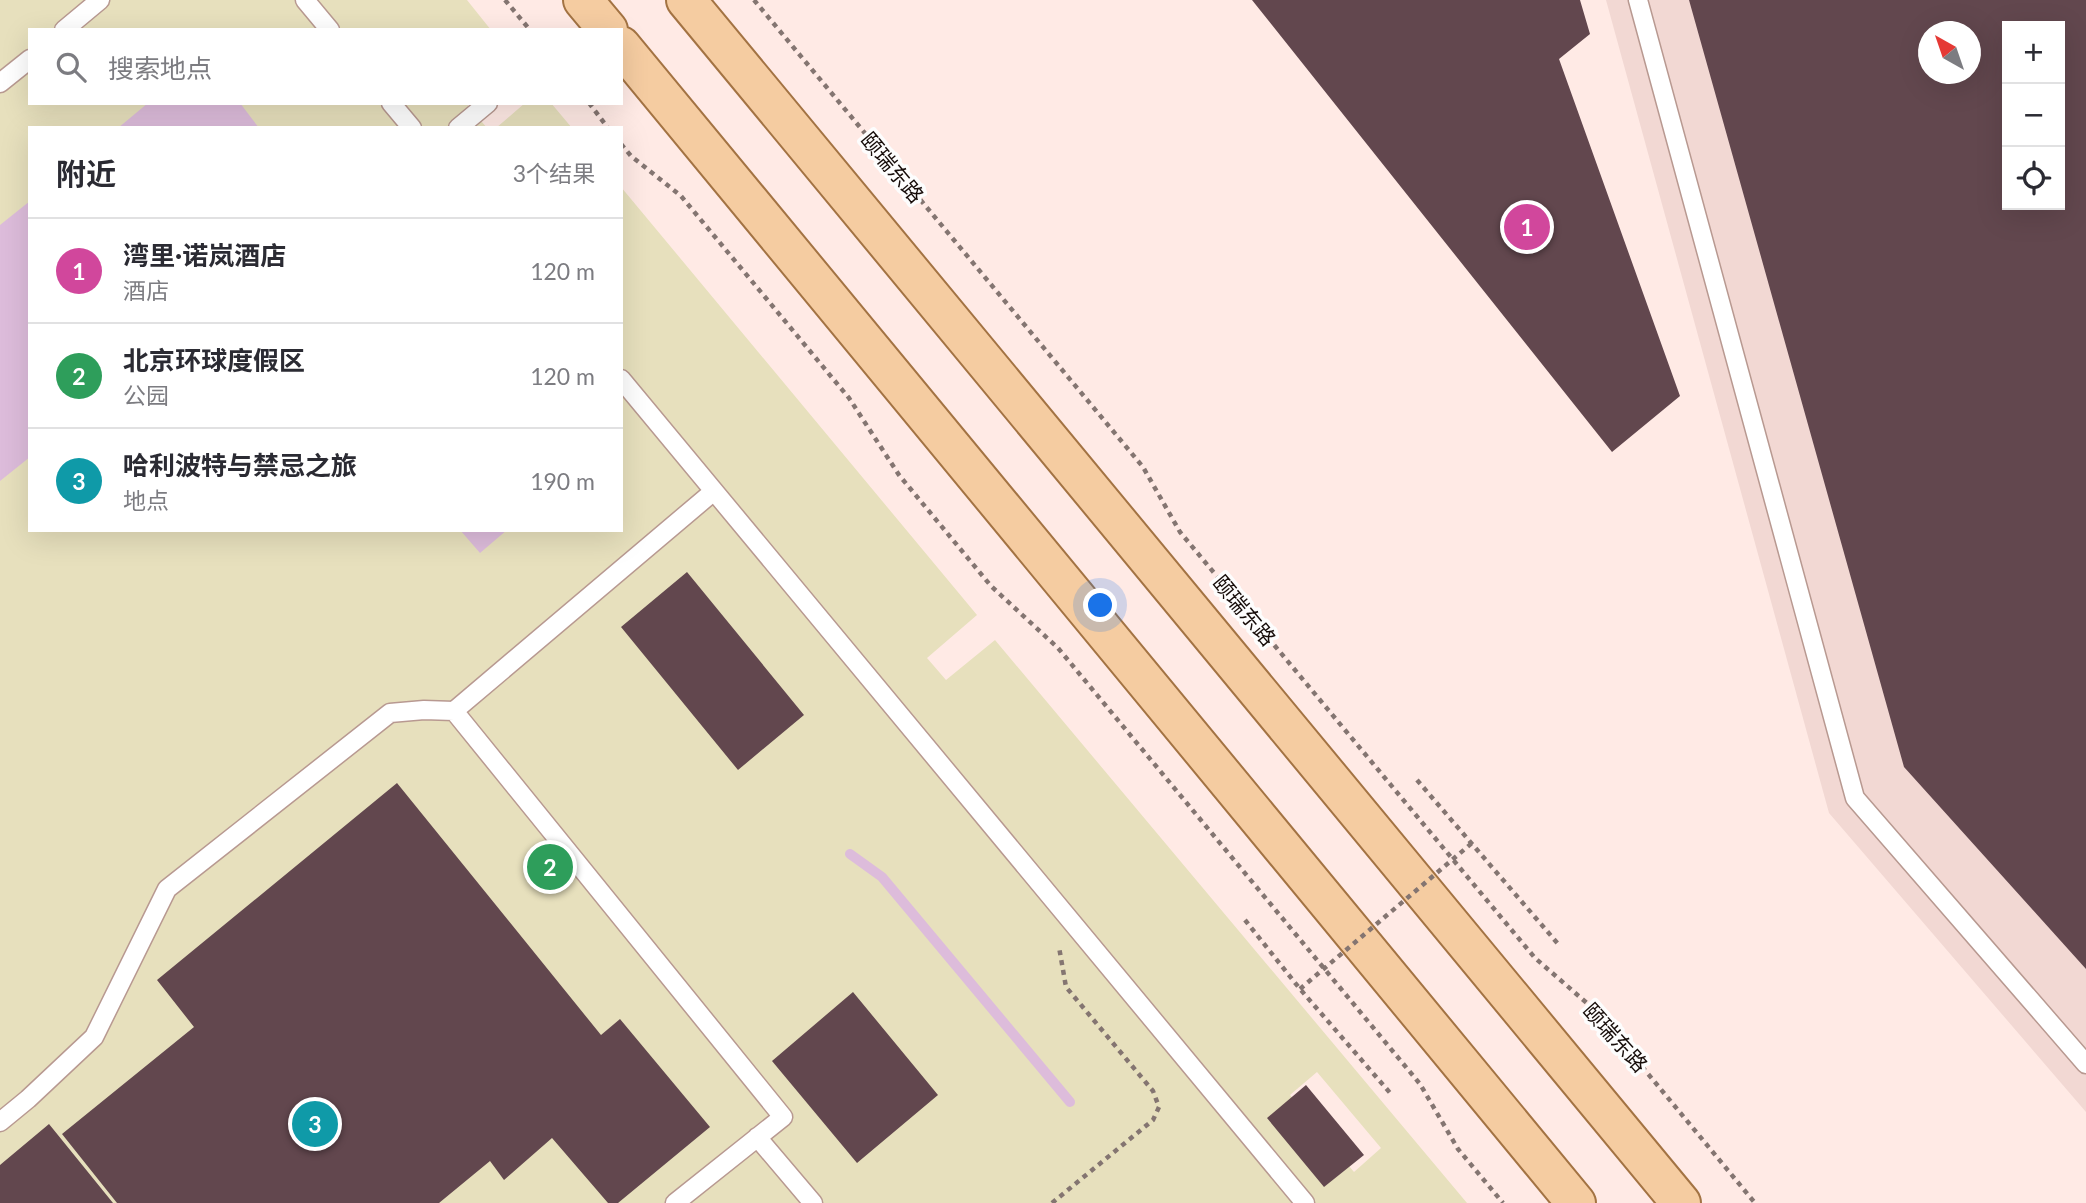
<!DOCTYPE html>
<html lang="zh">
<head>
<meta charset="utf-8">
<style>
	body { margin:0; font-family:Lato,"Noto Sans SC",sans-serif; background:#f2f2f3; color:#2b2b33 }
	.controls { position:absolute; right:21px; top:21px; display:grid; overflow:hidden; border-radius:0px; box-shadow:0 7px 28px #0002 }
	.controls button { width:63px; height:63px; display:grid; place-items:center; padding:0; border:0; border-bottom:2px solid #e1e1e2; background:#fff; color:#2b2b33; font:35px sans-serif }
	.compass { position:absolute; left:1918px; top:21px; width:63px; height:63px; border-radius:50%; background:#fff; box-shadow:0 7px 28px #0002; rotate:320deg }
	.you { position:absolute; left:1101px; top:606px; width:24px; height:24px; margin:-18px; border:5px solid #fff; border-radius:50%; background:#1a73e8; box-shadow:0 0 0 10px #1a73e833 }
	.badge { display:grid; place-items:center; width:46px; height:46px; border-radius:50%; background:#db2777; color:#fff; font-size:23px; font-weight:700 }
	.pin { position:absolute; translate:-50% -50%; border:4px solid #fff; box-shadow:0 2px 7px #0006 }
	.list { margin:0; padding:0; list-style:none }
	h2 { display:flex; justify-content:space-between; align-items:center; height:91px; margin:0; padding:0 28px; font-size:30px }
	h2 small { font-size:23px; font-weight:400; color:#7c7c81 }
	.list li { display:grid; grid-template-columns:46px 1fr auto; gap:21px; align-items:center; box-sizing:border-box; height:105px; padding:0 28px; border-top:2px solid #e1e1e2 }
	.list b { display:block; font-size:26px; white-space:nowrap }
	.list p { margin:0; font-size:23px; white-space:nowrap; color:#7c7c81 }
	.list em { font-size:23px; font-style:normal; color:#7c7c81 }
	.icon { flex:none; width:38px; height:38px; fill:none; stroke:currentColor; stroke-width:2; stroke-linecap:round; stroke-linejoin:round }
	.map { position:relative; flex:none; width:2086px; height:1203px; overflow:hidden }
	.search { position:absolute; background:#fff; box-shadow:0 7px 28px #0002; left:28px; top:28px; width:595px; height:77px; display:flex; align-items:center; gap:18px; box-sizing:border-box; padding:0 24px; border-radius:0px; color:#7c7c81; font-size:26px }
	.panel { position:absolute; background:#fff; box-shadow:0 7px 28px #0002; left:28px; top:126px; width:595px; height:406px; border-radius:0px }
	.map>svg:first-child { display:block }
</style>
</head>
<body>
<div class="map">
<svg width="2086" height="1203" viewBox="0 0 2086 1203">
	<rect width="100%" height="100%" fill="#ffeae5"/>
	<path fill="#f2d8d3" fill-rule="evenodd" d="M1606 0H2086V1112L1829 813ZM2007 26H2060V205H2007ZM1928 32H1970V74H1928Z"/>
	<path fill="#e7e0bd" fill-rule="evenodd" d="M0 0H467L491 30H30V103H466L487 128H30V530H621V187L977 615 927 658 946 680 995 640 1467 1203H0ZM1317 1072 1381 1148 1354 1172 1290 1095Z
		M525 103H551L572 128H496Z"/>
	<path fill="#ddbcdb" d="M148 103H240L259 128H118Z
		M30 201V457L0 481V225Z
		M460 530H507L480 553Z"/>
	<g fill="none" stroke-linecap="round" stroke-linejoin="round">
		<path stroke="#ddbcdb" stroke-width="10" d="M850 854 882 877 1070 1102"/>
	</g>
	<path fill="#62474e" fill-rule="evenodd" d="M1252 0H1580L1590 34 1559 59 1680 396 1612 452Z
		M1689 0H2086V969L1904 767ZM2007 26H2060V205H2007ZM1928 32H1970V74H1928Z
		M687 572 804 715 738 770 621 627Z
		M397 783 601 1035 620 1019 710 1127 618 1203H608L552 1138 504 1180 490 1161 439 1203H117L62 1134 194 1027 157 980Z
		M853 992 938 1095 857 1163 772 1061Z
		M1306 1085 1364 1155 1324 1187 1267 1118Z
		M49 1124 113 1203H0V1165Z"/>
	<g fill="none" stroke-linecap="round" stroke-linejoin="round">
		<defs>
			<path id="service" d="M305 0 330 30
				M1638 0 1855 798 2086 1064
				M64 30 100 0
				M0 83 30 59
				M391 103 412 128
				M458 128 488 103
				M621 379 1305 1203
				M454 711 783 1117 675 1203
				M0 1122 28 1099 94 1037 167 889 390 713 424 710 454 711 714 491
				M757 1137 813 1203"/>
			<path id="primary" d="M583 0 608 30
				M686 0 1681 1203
				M621 46 1576 1203"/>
		</defs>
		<use href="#service" stroke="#b89991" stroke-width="21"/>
		<use href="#primary" stroke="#a37343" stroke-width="42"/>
		<path stroke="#847571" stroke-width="4.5" stroke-dasharray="5 5" stroke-linecap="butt" d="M505 0 530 30
			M754 0 1143 467 1180 532 1535 958 1596 1011 1755 1203
			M589 103 608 128
			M621 144 631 156 681 196 849 398 899 475 991 586 1058 648 1420 1084 1458 1149 1503 1203
			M1417 780 1559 945
			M1245 920 1300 989 1391 1094
			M1052 1203 1153 1120 1159 1107 1153 1091 1066 987 1059 947"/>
		<use href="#service" stroke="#fff" stroke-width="18"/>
		<use href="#primary" stroke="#f5cca1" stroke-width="38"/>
		<path stroke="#847571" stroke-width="4.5" stroke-dasharray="5 5" stroke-linecap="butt" d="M1300 989 1472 843"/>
	</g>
	<g text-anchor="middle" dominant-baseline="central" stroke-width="7" stroke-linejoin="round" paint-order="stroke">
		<g font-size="21" fill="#160c09" stroke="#fdfdfd">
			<text transform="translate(893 167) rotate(50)">颐瑞东路</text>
			<text transform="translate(1245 610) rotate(50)">颐瑞东路</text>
			<text transform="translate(1616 1037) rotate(48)">颐瑞东路</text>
		</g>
	</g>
</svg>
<div class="controls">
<button>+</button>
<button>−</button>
<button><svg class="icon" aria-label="locate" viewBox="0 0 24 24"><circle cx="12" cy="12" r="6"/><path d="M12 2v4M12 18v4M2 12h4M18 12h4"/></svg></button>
</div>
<svg class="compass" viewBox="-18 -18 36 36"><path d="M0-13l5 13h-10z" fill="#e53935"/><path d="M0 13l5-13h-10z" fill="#7c7c81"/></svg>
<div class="you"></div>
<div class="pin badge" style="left:1527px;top:227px;background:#d1479c">1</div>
<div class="pin badge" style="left:550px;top:867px;background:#2e9e5b">2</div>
<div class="pin badge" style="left:315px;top:1124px;background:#0f9aa8">3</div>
<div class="search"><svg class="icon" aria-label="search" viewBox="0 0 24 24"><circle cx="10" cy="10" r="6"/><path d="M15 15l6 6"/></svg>搜索地点</div>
<section class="panel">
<h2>附近<small>3个结果</small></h2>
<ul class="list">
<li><span class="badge" style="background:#d1479c">1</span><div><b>湾里·诺岚酒店</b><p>酒店</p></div><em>120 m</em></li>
<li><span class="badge" style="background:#2e9e5b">2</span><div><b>北京环球度假区</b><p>公园</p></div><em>120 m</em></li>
<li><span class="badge" style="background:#0f9aa8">3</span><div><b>哈利波特与禁忌之旅</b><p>地点</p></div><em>190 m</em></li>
</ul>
</section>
</div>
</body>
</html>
